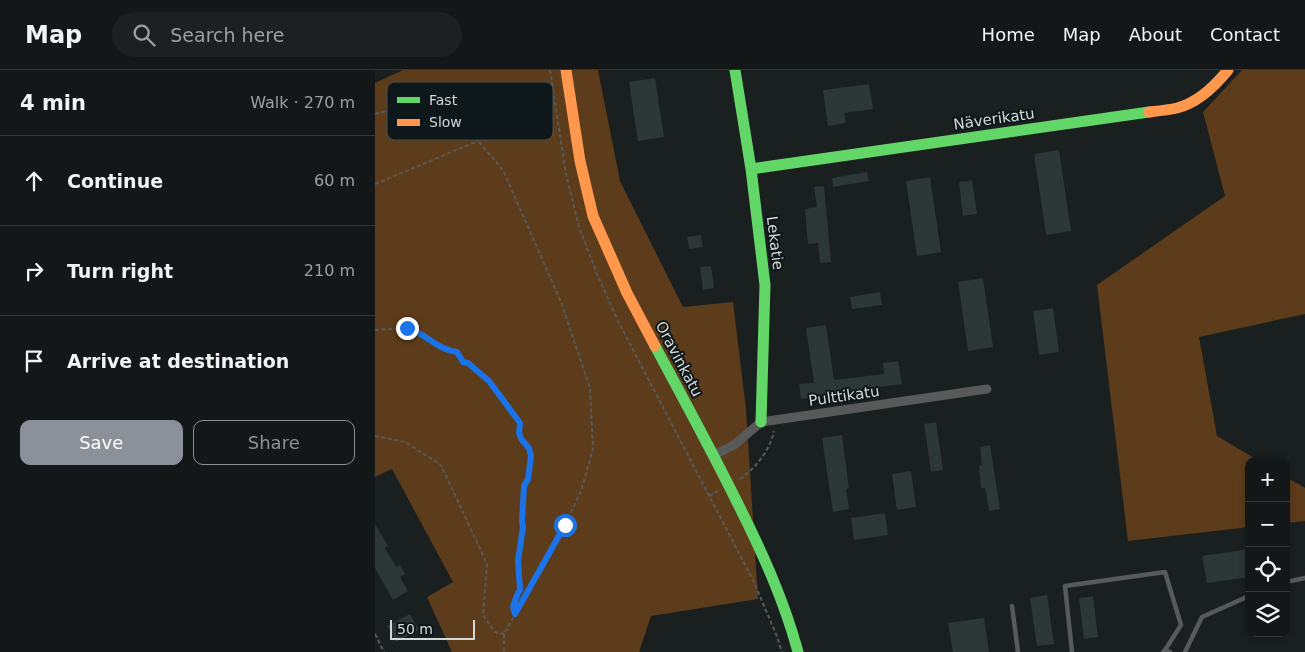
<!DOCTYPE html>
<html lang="en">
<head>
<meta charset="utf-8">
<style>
	body { margin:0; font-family:"DejaVu Sans",sans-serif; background:#1d2020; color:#f1f3f6 }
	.controls { position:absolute; right:15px; bottom:15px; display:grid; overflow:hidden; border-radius:10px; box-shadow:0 2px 8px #0003 }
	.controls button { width:45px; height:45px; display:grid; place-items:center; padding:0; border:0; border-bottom:1px solid #333636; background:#141717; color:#f1f3f6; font:25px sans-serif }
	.scale { position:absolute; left:15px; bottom:12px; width:85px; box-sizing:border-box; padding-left:5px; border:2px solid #d3d9da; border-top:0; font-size:14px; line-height:18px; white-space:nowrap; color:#d3d9da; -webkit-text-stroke:4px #0e1719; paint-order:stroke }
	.stop { position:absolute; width:15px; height:15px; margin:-11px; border:4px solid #1a73e8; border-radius:50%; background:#fff }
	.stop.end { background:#1a73e8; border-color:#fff; box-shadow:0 1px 5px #0008 }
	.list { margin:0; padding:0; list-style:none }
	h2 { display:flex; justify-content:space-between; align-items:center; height:65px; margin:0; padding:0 20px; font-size:21px }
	h2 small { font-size:16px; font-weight:400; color:#9d9fa1 }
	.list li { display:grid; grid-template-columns:32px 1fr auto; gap:15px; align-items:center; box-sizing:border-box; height:90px; padding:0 20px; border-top:1px solid #333636 }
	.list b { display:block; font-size:19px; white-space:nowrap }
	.list em { font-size:16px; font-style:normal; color:#9d9fa1 }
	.actions { display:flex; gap:10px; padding:15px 20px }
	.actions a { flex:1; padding:11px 0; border:1px solid #8c9099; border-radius:10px; text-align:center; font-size:18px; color:#8c9099 }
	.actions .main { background:#8c9099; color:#fff }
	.icon { flex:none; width:28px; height:28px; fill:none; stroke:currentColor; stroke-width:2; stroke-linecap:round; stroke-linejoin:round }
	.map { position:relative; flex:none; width:930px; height:582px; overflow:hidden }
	header { display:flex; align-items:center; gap:30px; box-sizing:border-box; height:70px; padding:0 25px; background:#141717; border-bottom:1px solid #333636 }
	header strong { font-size:24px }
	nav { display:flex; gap:28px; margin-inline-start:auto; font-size:18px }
	.search { width:350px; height:45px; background:#1d2020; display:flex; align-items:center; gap:12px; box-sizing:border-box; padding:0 18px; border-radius:28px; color:#9d9fa1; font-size:19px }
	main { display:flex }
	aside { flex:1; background:#141717 }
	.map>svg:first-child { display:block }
</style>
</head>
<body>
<header>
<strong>Map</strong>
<div class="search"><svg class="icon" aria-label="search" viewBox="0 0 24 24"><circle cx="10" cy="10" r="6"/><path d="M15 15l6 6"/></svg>Search here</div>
<nav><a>Home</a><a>Map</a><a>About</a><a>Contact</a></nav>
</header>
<main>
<aside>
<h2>4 min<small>Walk · 270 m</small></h2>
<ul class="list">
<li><svg class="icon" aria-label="ahead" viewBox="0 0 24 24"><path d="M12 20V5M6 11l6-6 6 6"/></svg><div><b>Continue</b></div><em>60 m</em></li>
<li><svg class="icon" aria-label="right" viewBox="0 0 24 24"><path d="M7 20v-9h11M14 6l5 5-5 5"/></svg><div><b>Turn right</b></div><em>210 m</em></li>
<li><svg class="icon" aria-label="arrive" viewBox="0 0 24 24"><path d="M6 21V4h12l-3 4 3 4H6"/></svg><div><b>Arrive at destination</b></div></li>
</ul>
<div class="actions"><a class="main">Save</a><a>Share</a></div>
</aside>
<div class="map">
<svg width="930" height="582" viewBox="0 0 930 582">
	<rect width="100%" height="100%" fill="#1a1f1f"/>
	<path fill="#5d3c1b" d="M28 0H223L245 111 308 237 358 232 371 339 383 529 276 546 264 582H77L52 527 78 512 17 399 0 407V13Z
		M867 0H930V244L824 267 842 366 884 391H874V457L753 471 722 215 850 126 828 42Z
		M911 407 930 418V451L911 453Z"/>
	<path fill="#2c3738" d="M280 8 289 67 263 71 254 12Z
		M494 14 498 39 469 43 471 53 453 56 448 20Z
		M684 80 696 161 671 165 659 84Z
		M492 102 494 111 458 117 457 108Z
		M555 107 566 182 542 186 531 111Z
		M597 110 602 144 588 146 584 112Z
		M449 116 456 192 445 193 443 173 433 174 430 139 442 137 439 117Z
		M326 165 328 177 314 179 312 167Z
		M336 196 339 218 328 220 325 197Z
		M608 208 618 277 593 281 583 212Z
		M505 222 507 235 477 239 475 227Z
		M678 238 684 282 664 285 658 241Z
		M451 255 459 310 509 304 508 293 523 291 527 314 497 318V320L426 329 424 314 439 313 431 258Z
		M561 352 568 400 556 402 549 354Z
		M467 365 474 418 471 419 474 439 458 442 447 368Z
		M615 375 625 439 614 441 610 418H606L604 396H607L605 377Z
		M536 401 541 437 522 440 517 404Z
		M510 443 513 465 479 470 476 448Z
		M0 454 13 476 10 478 21 497 25 495 30 504 25 507 33 521 18 530 0 498Z
		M874 479V507L832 513 827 486Z
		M672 525 679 574 662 576 655 528Z
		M718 526 723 567 709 569 704 528Z
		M35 544 44 560 21 572 12 556Z
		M609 548 614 582H578L573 553Z"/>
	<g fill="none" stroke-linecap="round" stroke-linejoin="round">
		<path stroke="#565a5a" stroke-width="2" stroke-dasharray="4 2.5" stroke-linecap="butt" d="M175 0 191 104 204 157 222 204 243 251 378 510 401 564 407 582
			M0 44 15 40 63 39 87 52 128 100 186 232 215 318 218 379 206 421 190 455 129 564V582
			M0 114 103 71
			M0 260 33 258 42 261 58 272 75 281 82 282 88 292 93 293 114 311 134 338 145 353 144 363 147 370 154 378 156 386 153 409 149 416 147 451 148 457 143 491 145 520 142 525 138 537 140 543
			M0 366 30 372 66 395 112 494 108 545 120 562 129 564
			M365 409C381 398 395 380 399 361
			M334 426 343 421
			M0 564 9 582"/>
		<path stroke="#585a5a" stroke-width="4.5" d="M911 512 930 508
			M637 536 643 582
			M697 582 690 516 790 502 806 555 790 580
			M788 582 790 580 795 582
			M810 582 827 547 874 526"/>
		<path stroke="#585a5a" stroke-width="9" d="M339 385 359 375 386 352 612 319"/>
		<path stroke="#63d668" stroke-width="11" d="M360 0 376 99 390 215 386 352
			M376 99 774 42
			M280 276C308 328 337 381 363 434 387 482 409 530 423 582"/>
		<path stroke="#ff974d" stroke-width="11" d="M191 0 205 91 218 146 252 223 280 276
			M774 42C783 41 793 40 802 38 822 33 840 16 853 0"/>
	</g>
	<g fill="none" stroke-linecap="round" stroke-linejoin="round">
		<path stroke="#1a73e8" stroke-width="6" d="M32 258C50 263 63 280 82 282L88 292 93 293 114 311 134 338 145 353 144 363 147 370 154 378 156 386 153 409 149 416 147 451 148 457 143 491 145 520 142 525 138 537 140 544 190 455"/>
	</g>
	<g text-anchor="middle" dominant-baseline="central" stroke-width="4" stroke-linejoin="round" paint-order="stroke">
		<g font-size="15" fill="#d3d9da" stroke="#0e1719">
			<text transform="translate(619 49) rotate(-8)">Näverikatu</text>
			<text transform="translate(400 173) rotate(83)">Lekatie</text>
			<text transform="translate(304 289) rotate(62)">Oravinkatu</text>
			<text transform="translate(469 326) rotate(-8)">Pulttikatu</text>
		</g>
	</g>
	<rect x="12" y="12" width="166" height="58" rx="8" fill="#0e1719" stroke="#495153" stroke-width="1"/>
	<rect x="22" y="27" width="23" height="6" fill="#63d668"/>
	<rect x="22" y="49" width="23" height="7" fill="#ff974d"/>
	<g font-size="14" fill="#d3d9da">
		<text x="54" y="35">Fast</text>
		<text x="54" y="57">Slow</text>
	</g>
</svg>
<div class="controls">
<button>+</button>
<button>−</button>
<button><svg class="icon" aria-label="locate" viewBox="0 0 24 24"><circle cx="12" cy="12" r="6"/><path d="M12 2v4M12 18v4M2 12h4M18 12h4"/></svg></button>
<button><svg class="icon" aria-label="layers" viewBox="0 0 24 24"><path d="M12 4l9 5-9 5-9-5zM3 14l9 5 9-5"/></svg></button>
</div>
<div class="scale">50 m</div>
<div class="stop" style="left:190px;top:455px"></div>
<div class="stop end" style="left:32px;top:258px"></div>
</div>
</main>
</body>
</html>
